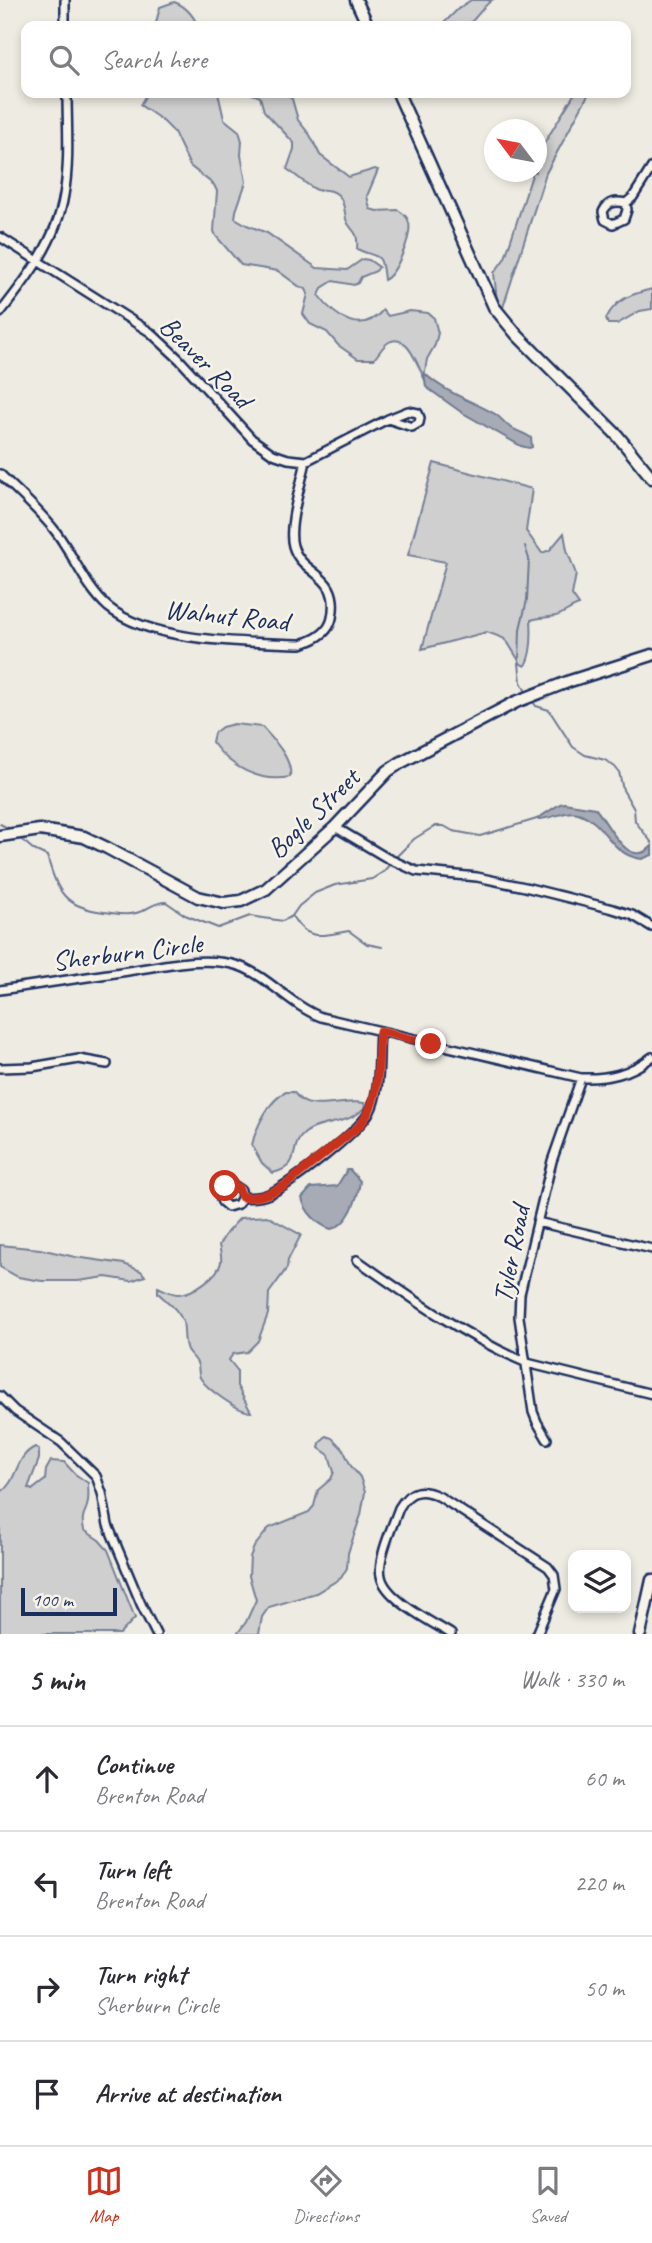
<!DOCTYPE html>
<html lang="en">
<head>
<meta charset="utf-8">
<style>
	body { margin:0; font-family:Caveat,sans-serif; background:#f7f7f7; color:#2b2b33 }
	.controls { position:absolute; right:21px; bottom:21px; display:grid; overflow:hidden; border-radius:14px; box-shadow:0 4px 10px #0003 }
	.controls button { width:63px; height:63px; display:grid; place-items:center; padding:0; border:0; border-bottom:2px solid #e1e1e2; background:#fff; color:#2b2b33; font:35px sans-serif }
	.compass { position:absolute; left:484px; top:119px; width:63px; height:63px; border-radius:50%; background:#fff; box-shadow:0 4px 10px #0003; rotate:302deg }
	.scale { position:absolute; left:21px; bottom:18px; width:96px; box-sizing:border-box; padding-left:7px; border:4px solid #1b2f5e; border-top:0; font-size:19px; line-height:24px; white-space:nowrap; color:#1b2f5e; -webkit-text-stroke:5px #f7f3e8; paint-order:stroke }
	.stop { position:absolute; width:21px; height:21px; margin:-16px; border:5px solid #c8321e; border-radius:50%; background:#fff }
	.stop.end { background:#c8321e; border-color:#fff; box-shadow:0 2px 7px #0008 }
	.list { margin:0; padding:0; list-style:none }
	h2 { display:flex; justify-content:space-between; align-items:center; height:91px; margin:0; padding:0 28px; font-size:30px }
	h2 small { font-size:23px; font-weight:400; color:#7c7c81 }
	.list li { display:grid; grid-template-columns:46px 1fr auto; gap:21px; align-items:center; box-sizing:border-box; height:105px; padding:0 28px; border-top:2px solid #e1e1e2 }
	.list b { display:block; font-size:26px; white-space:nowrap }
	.list p { margin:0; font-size:23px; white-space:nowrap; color:#7c7c81 }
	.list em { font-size:23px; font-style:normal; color:#7c7c81 }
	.icon { flex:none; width:38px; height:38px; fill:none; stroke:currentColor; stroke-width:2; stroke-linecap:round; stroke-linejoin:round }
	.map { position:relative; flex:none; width:652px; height:1634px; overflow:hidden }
	.search { position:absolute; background:#fff; box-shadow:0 4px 10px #0003; left:21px; right:21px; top:21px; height:77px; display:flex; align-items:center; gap:18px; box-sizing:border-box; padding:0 24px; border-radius:14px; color:#7c7c81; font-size:26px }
	.sheet { height:511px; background:#fff }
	nav { display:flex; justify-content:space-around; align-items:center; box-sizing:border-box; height:98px; border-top:2px solid #e1e1e2; background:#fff; font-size:19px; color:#7c7c81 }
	nav a { display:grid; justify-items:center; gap:4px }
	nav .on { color:#c8321e }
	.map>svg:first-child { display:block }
</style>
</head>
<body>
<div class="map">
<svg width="652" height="1634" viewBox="0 0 652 1634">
	<rect width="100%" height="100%" fill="#eeebe2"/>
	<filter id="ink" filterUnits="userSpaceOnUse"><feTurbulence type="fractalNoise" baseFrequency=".0143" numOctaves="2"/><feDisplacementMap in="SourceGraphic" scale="14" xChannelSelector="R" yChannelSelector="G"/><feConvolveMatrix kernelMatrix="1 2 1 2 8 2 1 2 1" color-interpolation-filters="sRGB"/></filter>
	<g filter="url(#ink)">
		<path fill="#cfcfcf" stroke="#757f96" stroke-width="2" d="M471 0H492C484 5 471 25 466 26 459 28 448 26 441 26L459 8Z
			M174 2C186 6 193 15 198 26H152L156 23 160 7Z
			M156 93H218L224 119 239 131 242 141 241 155 246 182 236 211 235 218 247 225 267 233 317 268 347 270 363 259 369 260 379 267 376 271 361 277 358 283 354 285 333 281 322 288 319 296C335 317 361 336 383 310L388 316 410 311 428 313 434 318 438 333 435 345 427 359 424 378C418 366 407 332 389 342 382 346 379 354 374 359H358L338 345 327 332 310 324 303 314 308 294 306 289 300 287 278 271 241 265 216 236 214 231 217 191 214 185 190 166 174 132 162 120 140 105 146 95Z
			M250 93H283L292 99 298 120 310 135 320 155 349 177 375 169 378 170 367 196 370 209 377 211 398 210C403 213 408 217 409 223 412 236 396 275 384 280 381 250 380 260 357 249 359 228 349 231 346 219 344 206 343 191 326 190 315 189 325 193 315 189 305 184 297 176 287 169L294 149V143L264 111 260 97Z
			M575 93H589L546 173 499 320 494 273 505 258 533 172H536L537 160 540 150Z
			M652 289V309L640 311 617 324H608L606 319C615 299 632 294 652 289Z
			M434 463 532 489 526 531 542 553 550 550 564 533 567 550 576 574 572 595 579 605C571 607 564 614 556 616 547 618 540 617 531 620 532 634 532 654 525 666L521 664 508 643 503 638 487 632 422 649 446 562 408 555Z
			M234 724 262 727C273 739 293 759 290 777 259 783 230 767 212 742L214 733 222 727Z
			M286 1092H293C296 1094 298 1098 301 1100 314 1111 347 1099 364 1103L365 1107C349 1126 322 1120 305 1133 287 1147 304 1165 273 1173L262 1163 252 1145C256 1127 269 1100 286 1092Z
			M267 1216 301 1235 288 1260 287 1268 269 1293 268 1314 258 1341 247 1352 233 1354 229 1360 237 1370V1386L251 1412C239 1412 207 1389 201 1379 197 1374 200 1368 197 1363 195 1358 190 1355 187 1350 183 1341 185 1331 183 1322 179 1310 167 1302 158 1293V1287C165 1290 171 1294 179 1294 192 1294 219 1275 221 1262 222 1257 220 1250 219 1245L227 1232 240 1218Z
			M0 1245 40 1249 75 1257 124 1264 141 1271 145 1276 131 1281 106 1277 78 1281H42L18 1277 0 1267Z
			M326 1436 332 1438 343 1449 351 1466 360 1477 365 1492 361 1515 348 1553 347 1568 341 1578 316 1593 269 1607 262 1617 259 1634H237L246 1622 256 1600 249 1576 250 1557 254 1547 269 1528 309 1512 314 1506 318 1490 331 1479 334 1472 329 1455 319 1448 320 1443Z
			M35 1447 39 1449V1459L28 1488 32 1490 45 1480 46 1470 51 1461 64 1462 75 1474 88 1483C88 1488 89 1495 88 1501 87 1514 80 1512 84 1530L99 1540 108 1550 135 1618 120 1634H0V1493C18 1482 14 1457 35 1447Z"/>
		<path fill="#a6abb5" stroke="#6e7992" stroke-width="2" d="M424 373C444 392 472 401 495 414 502 418 505 425 512 428 518 432 525 433 531 438L532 447 529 448 521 446 461 412 426 387Z
			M564 803 595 808C608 822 628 872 652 846V855L642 859C610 855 607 825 581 814 567 808 552 820 537 819L560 804Z
			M347 1170H350L360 1181C358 1198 349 1225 331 1229 318 1225 305 1212 302 1198L311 1188 337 1186Z"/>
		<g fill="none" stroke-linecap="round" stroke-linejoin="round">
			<path stroke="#6e7992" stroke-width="2" d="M525 546 529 559 527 600 520 629 519 663 521 682 526 692
				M533 702 536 706 549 710 573 747 585 755 605 760 615 767 619 772 623 790 634 809 635 821 652 843
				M0 824 8 828
				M21 839 34 850 47 856C58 893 64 907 104 912 114 913 126 916 136 913 148 910 153 902 166 902L185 915 218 928 250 916 283 921 292 916 299 906 315 893 335 885 372 879 383 872 391 863
				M395 858 414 839 435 826H444L453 831 480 836 537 819
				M292 916C308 943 324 935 349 931L367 944 382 947"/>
			<defs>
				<path id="street" d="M65 0V26
					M626 203C616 201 608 201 603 212L605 220 613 224 624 219 627 210 626 203 633 197 652 167
					M0 237 150 332 179 359 252 439 273 454 288 459 306 461 388 419 408 411 418 413 420 418 419 423 412 427 388 419
					M0 313C27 279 57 240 64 195 70 162 67 126 67 93
					M0 474C19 493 40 511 56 532 74 556 86 588 108 607 152 643 246 642 301 644 315 640 329 633 332 618 341 572 302 577 293 546 287 526 302 482 306 461
					M335 827 387 858 416 871 477 877 525 887 613 909 632 915 652 927
					M0 990C43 984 85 977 128 971 163 966 204 955 239 966 268 976 290 1005 321 1017L581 1078C608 1079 630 1074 652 1057
					M0 1068 32 1067 79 1059 107 1064
					M242 1197 238 1204 228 1207 222 1202 219 1195 225 1186 232 1184 241 1190 242 1197C251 1198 260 1198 269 1194 291 1184 364 1129 372 1107 381 1084 378 1055 380 1031
					M537 1222 652 1249
					M357 1260C411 1298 466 1337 527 1363L652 1394
					M0 1396 15 1411 61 1442 96 1476 102 1493 108 1525 141 1604 156 1634
					M547 1439 537 1422 533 1412 519 1317 520 1294 552 1161 581 1078
					M451 1634C432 1622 385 1599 381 1576 377 1559 393 1525 399 1508 410 1489 422 1488 440 1497L548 1567 554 1575 556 1589 537 1634"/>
				<path id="secondary" d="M356 0 368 26
					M398 93 494 307 517 335 617 435 652 478
					M0 836 40 830 84 837 107 848 198 897 224 903 241 901 266 889 335 827 388 771 400 763 516 702 570 681 652 655
					M640 1634 652 1580"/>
			</defs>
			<use href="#street" stroke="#1b2f5e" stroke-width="12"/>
			<use href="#secondary" stroke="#1b2f5e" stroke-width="15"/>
			<use href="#street" stroke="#f7f3e8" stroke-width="7"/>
			<use href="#secondary" stroke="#f7f3e8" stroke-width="10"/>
		</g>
	</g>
	<g fill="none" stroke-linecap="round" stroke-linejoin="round" filter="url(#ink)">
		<path stroke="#c8321e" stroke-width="9" d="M225 1186 232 1184 238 1187 242 1197C258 1199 269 1194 284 1186L358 1127C382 1102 377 1064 380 1031L431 1044"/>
	</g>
	<g text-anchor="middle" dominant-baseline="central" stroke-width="5" stroke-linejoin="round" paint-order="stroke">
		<g font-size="28" fill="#1b2f5e" stroke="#f7f3e8">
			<text transform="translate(206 362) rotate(45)">Beaver Road</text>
			<text transform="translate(227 615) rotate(6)">Walnut Road</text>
			<text transform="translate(313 813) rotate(-44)">Bogle Street</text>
			<text transform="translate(127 952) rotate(-7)">Sherburn Circle</text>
			<text transform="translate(511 1254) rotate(-79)">Tyler Road</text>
		</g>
	</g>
</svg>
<div class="controls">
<button><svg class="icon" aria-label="layers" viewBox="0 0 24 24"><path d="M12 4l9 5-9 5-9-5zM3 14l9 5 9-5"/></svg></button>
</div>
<svg class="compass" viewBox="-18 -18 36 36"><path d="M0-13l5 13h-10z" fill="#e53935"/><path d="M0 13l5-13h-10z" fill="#7c7c81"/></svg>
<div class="scale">100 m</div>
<div class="stop" style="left:225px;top:1186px"></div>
<div class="stop end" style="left:431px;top:1044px"></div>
<div class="search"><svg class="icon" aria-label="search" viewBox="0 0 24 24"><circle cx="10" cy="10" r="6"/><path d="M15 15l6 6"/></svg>Search here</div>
</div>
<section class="sheet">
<h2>5 min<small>Walk · 330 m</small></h2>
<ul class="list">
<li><svg class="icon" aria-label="ahead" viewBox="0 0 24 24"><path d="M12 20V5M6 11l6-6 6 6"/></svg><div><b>Continue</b><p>Brenton Road</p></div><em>60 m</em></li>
<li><svg class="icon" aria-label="left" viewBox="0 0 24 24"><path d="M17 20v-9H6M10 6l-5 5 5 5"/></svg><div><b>Turn left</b><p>Brenton Road</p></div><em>220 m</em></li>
<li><svg class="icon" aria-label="right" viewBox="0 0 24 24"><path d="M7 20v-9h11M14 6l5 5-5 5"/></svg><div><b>Turn right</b><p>Sherburn Circle</p></div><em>50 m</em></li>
<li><svg class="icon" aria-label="arrive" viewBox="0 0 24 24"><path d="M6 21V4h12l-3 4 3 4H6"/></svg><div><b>Arrive at destination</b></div></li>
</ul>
</section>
<nav>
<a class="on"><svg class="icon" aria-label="map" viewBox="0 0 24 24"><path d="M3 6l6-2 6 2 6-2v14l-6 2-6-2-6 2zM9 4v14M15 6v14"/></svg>Map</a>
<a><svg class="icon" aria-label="directions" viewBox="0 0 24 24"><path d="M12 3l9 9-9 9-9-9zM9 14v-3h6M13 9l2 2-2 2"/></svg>Directions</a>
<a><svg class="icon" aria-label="saved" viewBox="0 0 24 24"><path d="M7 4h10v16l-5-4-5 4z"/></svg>Saved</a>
</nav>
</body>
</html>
